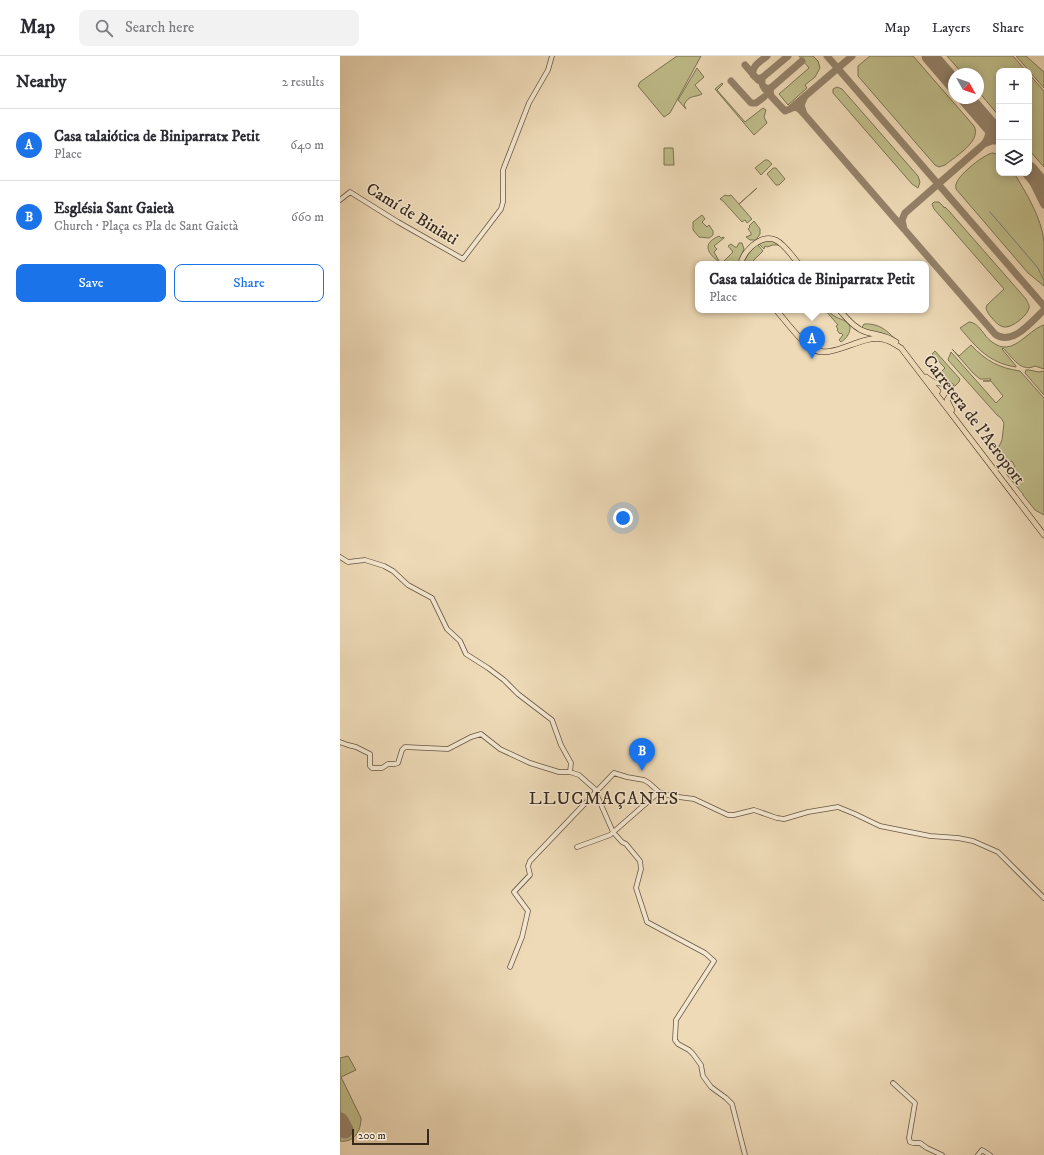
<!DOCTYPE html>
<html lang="en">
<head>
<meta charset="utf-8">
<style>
	body { margin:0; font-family:"IM FELL DW Pica",serif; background:#f2f2f3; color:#2b2b33 }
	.controls { position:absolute; right:12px; top:12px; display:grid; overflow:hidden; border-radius:8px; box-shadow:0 2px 10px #0003 }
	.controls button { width:36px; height:36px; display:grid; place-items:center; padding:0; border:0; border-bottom:1px solid #e1e1e2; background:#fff; color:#2b2b33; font:20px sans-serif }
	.compass { position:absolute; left:608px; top:12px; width:36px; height:36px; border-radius:50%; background:#fff; box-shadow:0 2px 10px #0003; rotate:130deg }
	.scale { position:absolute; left:12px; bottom:10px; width:77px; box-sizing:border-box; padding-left:4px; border:2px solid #39291d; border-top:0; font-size:11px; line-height:14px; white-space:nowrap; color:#39291d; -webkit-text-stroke:3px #f4e7d0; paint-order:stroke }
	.you { position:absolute; left:283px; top:462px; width:14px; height:14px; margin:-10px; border:3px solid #fff; border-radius:50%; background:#1a73e8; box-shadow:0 0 0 6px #1a73e833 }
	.badge { display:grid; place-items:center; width:26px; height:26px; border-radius:50%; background:#1a73e8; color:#fff; font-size:13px; font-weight:700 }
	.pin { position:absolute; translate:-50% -33px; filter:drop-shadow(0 1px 2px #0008) }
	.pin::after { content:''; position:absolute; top:21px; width:14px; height:12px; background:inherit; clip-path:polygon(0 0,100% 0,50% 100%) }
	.popup { position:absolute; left:355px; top:205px; width:234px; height:52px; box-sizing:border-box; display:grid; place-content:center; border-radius:8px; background:#fff; filter:drop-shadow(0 1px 3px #0005); font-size:13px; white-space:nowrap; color:#7c7c81 }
	.popup b { font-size:15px; color:#2b2b33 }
	.popup::after { content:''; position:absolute; left:50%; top:100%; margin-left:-8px; border:8px solid transparent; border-top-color:#fff }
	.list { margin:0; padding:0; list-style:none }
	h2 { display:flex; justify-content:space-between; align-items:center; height:52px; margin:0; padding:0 16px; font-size:17px }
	h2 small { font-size:13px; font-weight:400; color:#7c7c81 }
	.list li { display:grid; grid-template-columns:26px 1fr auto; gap:12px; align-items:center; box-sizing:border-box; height:72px; padding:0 16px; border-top:1px solid #e1e1e2 }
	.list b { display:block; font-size:15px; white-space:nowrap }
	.list p { margin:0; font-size:13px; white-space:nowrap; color:#7c7c81 }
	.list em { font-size:13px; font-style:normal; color:#7c7c81 }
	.actions { display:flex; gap:8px; padding:12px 16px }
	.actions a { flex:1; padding:9px 0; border:1px solid #1a73e8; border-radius:8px; text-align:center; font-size:14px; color:#1a73e8 }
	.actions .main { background:#1a73e8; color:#fff }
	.icon { flex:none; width:22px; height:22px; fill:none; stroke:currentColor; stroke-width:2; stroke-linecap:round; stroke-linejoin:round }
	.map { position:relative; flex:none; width:704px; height:1099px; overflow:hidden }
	header { display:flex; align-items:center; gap:24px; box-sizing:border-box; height:56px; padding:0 20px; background:#fff; border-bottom:1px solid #e1e1e2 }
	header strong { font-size:19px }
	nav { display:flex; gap:22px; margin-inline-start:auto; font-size:14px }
	.search { width:280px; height:36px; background:#f2f2f3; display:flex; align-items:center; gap:10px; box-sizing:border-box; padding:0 14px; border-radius:8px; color:#7c7c81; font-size:15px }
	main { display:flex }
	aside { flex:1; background:#fff }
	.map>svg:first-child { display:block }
</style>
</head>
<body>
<header>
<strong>Map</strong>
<div class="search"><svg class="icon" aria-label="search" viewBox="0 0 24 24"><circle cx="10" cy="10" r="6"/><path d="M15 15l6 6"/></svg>Search here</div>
<nav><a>Map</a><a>Layers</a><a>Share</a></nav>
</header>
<main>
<aside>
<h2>Nearby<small>2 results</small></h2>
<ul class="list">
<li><span class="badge">A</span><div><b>Casa talaiótica de Biniparratx Petit</b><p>Place</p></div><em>640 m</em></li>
<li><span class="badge">B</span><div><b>Església Sant Gaietà</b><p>Church · Plaça es Pla de Sant Gaietà</p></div><em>660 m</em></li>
</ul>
<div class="actions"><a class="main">Save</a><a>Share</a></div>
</aside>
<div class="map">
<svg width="704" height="1099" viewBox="0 0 704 1099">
	<rect width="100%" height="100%" fill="#eedab7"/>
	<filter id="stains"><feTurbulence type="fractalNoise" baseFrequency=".005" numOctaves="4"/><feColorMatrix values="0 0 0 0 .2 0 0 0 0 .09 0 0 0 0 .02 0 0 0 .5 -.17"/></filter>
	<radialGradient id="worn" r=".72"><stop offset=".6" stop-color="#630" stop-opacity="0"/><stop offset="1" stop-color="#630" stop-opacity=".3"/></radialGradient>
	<path fill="#bfbd8a" stroke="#7c7354" d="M337 0H361L330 57 324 61 298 30 300 26Z
		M459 0H473L478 5 480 12 475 21 465 29 467 32 448 49 439 38 469 12Z
		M530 0H573L634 70C642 85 616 100 605 109L599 111 595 109 518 20V10Z
		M607 0H673L686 15H659V60L638 35V18H623Z
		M676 0H686L704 16V32Z
		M357 12 364 21 355 29 362 38C355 42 349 38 344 49L346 53 338 44Z
		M689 18 704 35V111L689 94Z
		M382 27 383 28 377 34 405 66 423 52 426 54 424 61 427 67 414 79 375 33Z
		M497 31 502 33 578 120 580 126 578 132 572 128 493 37V33Z
		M324 92H333L334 109H324Z
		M653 97 659 99V117H674C685 135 702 162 704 186 704 201 704 216 704 230L688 217 616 133C616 129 615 130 617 126 620 118 644 98 653 97Z
		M425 104H428L432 108 421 119 415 112Z
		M433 112H436L445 123 439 129H436L427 118Z
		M417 132 399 148 412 163 407 167 405 164 402 166 383 145 380 143 385 139 388 140 391 139 399 148Z
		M594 146H599L604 151V152L605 151 609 155 686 243C687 246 690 249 689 252 688 259 672 272 665 271 660 271 655 266 652 262 649 259 647 256 646 252L647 249 664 233 594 153 592 148Z
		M362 159 365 163 362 166 367 171 369 169 373 175V179L369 182 359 181 353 174V166Z
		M414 165 420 173V178L416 184H410L406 181 411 179V177L408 173 410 171 409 170Z
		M379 180 381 182 384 181V182L374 190 377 193 374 196 379 205H378C366 196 363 187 379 180Z
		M430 184 440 189H433L427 191 425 190 424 193 419 188 418 189 423 195 410 208H403C408 196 417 186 430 184Z
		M399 187H402L404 193 400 202 399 208H381L393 196 388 190 391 188 395 191H397Z
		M485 254C489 255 492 259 496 261 499 263 502 263 505 265 515 270 508 282 501 286L499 284 503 279 501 277 500 278 497 274 498 273 496 270 498 269Z
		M629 266C639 266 644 281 652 286 673 302 686 275 704 269V313L695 310C681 317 672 301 663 292L662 293 676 310V311C649 307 637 292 620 272Z
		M524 268C537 267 546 273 555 283L545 278 521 273Z
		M631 289C646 305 659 312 680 315L704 342V459L695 454 683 439V438L667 419 666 416 675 411 672 405 667 408 666 406 661 407 657 404 656 397 662 384 664 367 661 362 657 359 608 304 611 296 656 347 663 340 651 325H643H650L651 323H640L633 317 612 293 619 300Z
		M595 295 620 323 619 326 615 330H613L600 317 605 312 592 298Z
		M686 314H689L699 316 704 315V339L685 317Z
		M8 1000 16 1014 1 1021 21 1062C21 1075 14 1087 0 1085V1076L2 1077 10 1072 0 1055V1002Z"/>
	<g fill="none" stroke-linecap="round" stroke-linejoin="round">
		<path stroke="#747f7a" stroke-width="1" d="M650 156 698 212 703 223"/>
		<path stroke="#94826a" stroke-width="7" d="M487 0 704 250
			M405 9 418 24
			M413 19C411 10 421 5 427 0
			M415 21 419 23 423 21C419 29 426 34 431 40L430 35 432 31
			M423 21 448 0
			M391 25 411 47H416L424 41
			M424 31 428 33 432 31 462 5
			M431 40 445 55 450 53
			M465 40 461 49 464 58 655 278C672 291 692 265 704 254
			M464 58C460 53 456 49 450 53L512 0
			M645 64C650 73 650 80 644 88L652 85H659
			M688 117 704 149
			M564 173 562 164 565 157 644 88"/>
		<path stroke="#94826a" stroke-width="17" d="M590 0 614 28
			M626 42 659 80
			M689 114 704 132
			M0 1065 5 1074"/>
		<defs>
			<path id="minor" d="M0 144 10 136 58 166 123 203 161 153 163 146V114L189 47 208 14 212 0
				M0 501 8 506 25 504 44 510 53 515 68 529 92 542 107 573 120 585 126 598 148 612 164 624 178 638 212 664 221 689 231 707 230 716
				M0 686 8 689 16 691 30 698V710L32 712H42L48 708H55L58 707 62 694 65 691 108 693 131 681 141 678 160 693 190 707 219 716H230L239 719 256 734
				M255 735 273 776 282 786 286 788 300 805 301 813 296 832 307 866 365 897 374 905 336 964 335 984 338 988 349 994 353 998 361 1009 363 1020 371 1031 386 1042 392 1048 405 1099
				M237 791 270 779 319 736
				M170 911 182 881 188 855 174 836 190 819 188 810 190 805 274 717 287 721 304 724 309 727 319 736 331 740 354 743 388 759H394L414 754 437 762 444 763 468 756 498 751 515 758 540 770 590 780 618 782 633 785 658 796 704 842
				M553 1027 575 1047 569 1082 570 1086 573 1087H580L587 1092 602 1099
				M638 1099 642 1094 650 1099"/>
			<path id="major" d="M401 208C402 200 407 195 412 190 435 171 445 192 459 208
				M436 254C445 264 461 286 472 293 492 304 520 279 542 283 549 284 555 288 561 292L704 479
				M499 254C507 262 515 273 526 276 537 279 546 279 556 286
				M586 321C593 327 597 328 606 327L611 330 612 336 607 344 612 354
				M592 329 598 335"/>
		</defs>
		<use href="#minor" stroke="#654" stroke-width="5.5"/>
		<use href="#major" stroke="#39291d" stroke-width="6"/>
		<use href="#minor" stroke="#f4e7d0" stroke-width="4"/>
		<use href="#major" stroke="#eedab7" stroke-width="5"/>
	</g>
	<g text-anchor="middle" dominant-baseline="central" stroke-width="3" stroke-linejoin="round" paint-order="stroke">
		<g font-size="17" fill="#39291d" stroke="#f4e7d0">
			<text transform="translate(72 158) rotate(31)">Camí de Biniati</text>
			<text transform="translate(634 364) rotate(53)">Carretera de l'Aeroport</text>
		</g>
		<g font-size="18" letter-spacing="1" fill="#39291d" stroke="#f4e7d0">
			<text x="264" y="743">LLUCMAÇANES</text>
		</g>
	</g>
	<rect width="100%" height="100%" filter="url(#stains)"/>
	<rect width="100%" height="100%" fill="url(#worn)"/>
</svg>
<div class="controls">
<button>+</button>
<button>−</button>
<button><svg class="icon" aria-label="layers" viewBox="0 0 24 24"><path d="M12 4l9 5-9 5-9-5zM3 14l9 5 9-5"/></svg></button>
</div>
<svg class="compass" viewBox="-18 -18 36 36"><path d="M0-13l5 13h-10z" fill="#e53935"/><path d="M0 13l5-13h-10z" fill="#7c7c81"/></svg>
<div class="scale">200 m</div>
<div class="you"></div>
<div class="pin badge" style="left:472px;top:303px">A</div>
<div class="popup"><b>Casa talaiótica de Biniparratx Petit</b>Place</div>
<div class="pin badge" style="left:302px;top:715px">B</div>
</div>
</main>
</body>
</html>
